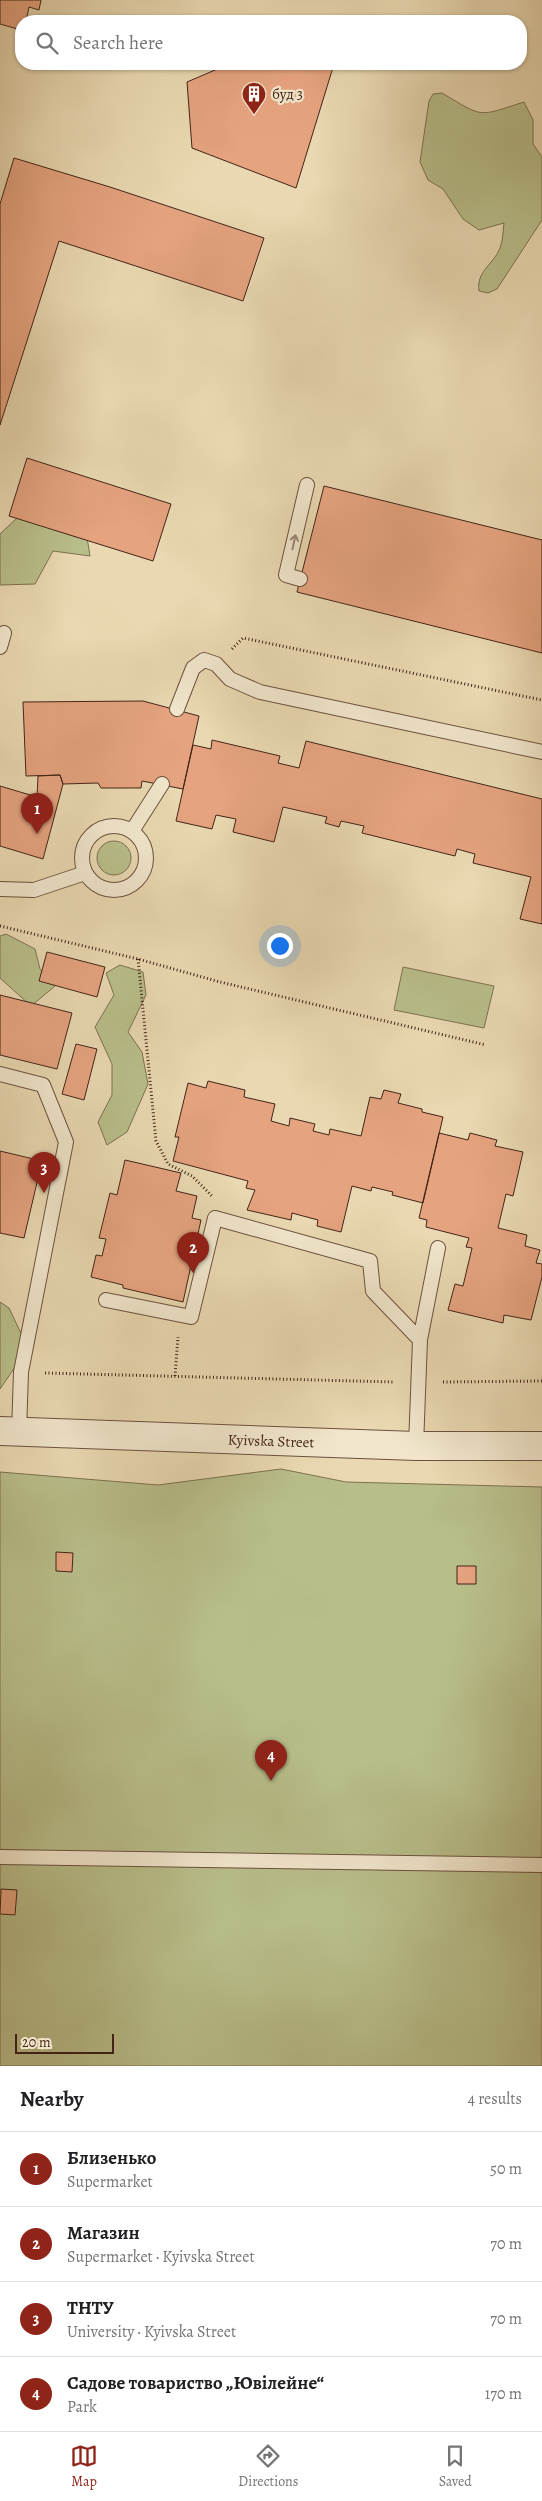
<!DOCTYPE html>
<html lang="en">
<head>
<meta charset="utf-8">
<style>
	body { margin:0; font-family:Alegreya,serif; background:#f6f6f6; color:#202124 }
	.scale { position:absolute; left:15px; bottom:12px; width:99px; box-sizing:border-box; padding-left:5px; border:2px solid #432417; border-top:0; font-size:14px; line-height:18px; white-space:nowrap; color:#432417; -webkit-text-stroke:4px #f1e6cc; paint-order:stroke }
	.you { position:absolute; left:279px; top:945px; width:18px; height:18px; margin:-12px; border:4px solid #fff; border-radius:50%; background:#1a73e8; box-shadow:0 0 0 8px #1a73e833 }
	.badge { display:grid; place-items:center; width:32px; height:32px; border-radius:50%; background:#8f2418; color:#fff; font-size:16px; font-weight:700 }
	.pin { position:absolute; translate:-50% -41px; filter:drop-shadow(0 1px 2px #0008) }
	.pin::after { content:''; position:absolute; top:26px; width:18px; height:15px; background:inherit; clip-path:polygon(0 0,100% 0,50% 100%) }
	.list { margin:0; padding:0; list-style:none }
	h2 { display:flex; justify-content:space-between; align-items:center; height:65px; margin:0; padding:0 20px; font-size:21px }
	h2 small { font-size:16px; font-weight:400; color:#757577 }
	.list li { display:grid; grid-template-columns:32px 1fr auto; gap:15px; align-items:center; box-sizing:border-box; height:75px; padding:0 20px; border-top:1px solid #e0e0e0 }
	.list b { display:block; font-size:19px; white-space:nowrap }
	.list p { margin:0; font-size:16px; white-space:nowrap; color:#757577 }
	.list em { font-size:16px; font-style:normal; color:#757577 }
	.icon { flex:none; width:28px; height:28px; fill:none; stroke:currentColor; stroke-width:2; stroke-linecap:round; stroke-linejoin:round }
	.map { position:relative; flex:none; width:542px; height:2066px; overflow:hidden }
	.search { position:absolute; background:#fff; box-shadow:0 1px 4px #0004; left:15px; right:15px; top:15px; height:55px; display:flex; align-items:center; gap:12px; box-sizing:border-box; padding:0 18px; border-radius:20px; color:#757577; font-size:19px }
	.sheet { height:365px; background:#fff }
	nav { display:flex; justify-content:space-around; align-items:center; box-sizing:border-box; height:70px; border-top:1px solid #e0e0e0; background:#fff; font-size:14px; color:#757577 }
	nav a { display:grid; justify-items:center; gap:2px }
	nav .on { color:#8f2418 }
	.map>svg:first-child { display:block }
</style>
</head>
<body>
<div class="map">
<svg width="542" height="2066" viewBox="0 0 542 2066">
	<rect width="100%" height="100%" fill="#e9d8b1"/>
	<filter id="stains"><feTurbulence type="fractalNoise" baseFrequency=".004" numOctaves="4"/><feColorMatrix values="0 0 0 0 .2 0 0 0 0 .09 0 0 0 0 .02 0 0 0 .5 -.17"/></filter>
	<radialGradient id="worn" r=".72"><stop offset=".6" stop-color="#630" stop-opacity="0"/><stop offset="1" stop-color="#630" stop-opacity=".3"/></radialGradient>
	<path fill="#b8be8a" stroke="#7e7150" d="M442 93C484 118 477 117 524 102L533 120V144L542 157V220L497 289 488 293 479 291C476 271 494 264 500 248 503 241 503 231 504 223L479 230 463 219 443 189 428 180 420 162 429 101 433 94Z
		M34 502 86 531 90 556 53 551 35 584 0 585V534Z
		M97 858a17 17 0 1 1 34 0a17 17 0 1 1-34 0Z
		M6 934 35 949 40 969 55 986 31 1006 0 978V936Z
		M120 965 143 972 146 995 128 1032 142 1052 148 1084 127 1132 107 1145 98 1122 112 1095V1064L95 1027 114 995 106 973Z
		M403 967 494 986 484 1028 394 1010Z
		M0 1302 9 1308 28 1348 0 1389Z
		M281 1469 346 1482 542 1487V2066H0V1472L158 1485Z"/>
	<path fill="#e5a37f" stroke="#432417" d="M0 0H41L39 10 29 7 26 21H21V30L0 24Z
		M229 64H334L296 188 192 148 187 82Z
		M14 158 110 187 264 238 243 301 59 241 0 425V204Z
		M27 458 171 504 153 561 9 516Z
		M324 486 542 540V653L297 592Z
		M143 701 199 716 183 789 142 781 141 788H101L98 783 63 784 60 775 26 776 23 702Z
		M212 740 280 756 278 763 299 768 306 741 542 799V924L520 919 531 877 473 863 475 854 457 849 455 856 362 833 364 826 341 821 339 827 325 823 327 817 283 807 274 842 233 832 236 819 216 815 212 829 176 821 193 745 211 749Z
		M60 775 63 784 43 859 0 846V786L37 797 38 776Z
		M47 952 105 967 97 997 39 981Z
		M0 995 72 1013 57 1069 0 1055Z
		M76 1044 97 1049 84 1100 62 1094Z
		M208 1081 245 1090 244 1097 275 1104 271 1121 289 1126 290 1118 315 1124 313 1131 329 1135 330 1129 361 1136 370 1097 381 1099 384 1090 401 1094 398 1103 422 1109V1112L443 1117 423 1203 392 1195 393 1192 372 1187 371 1191 352 1186 341 1232 317 1226 318 1220 292 1213 291 1220 247 1210 255 1190 246 1188 248 1181 173 1161 179 1137H175L188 1083 206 1088Z
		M439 1133 468 1140 470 1133 497 1140 495 1146 523 1152 513 1196 506 1194 498 1228 527 1235 525 1246 540 1250 536 1263 542 1264V1277L531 1320 504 1315 503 1323 448 1310 455 1284 463 1286 472 1248 466 1247 469 1238 426 1227 427 1220 419 1218Z
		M0 1151 42 1161 24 1238 0 1233Z
		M125 1160 181 1173 176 1191 197 1196 192 1218 201 1220 183 1302 123 1288V1285L91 1277 96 1255 102 1256 106 1239 99 1238 110 1193 117 1195Z
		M56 1552 73 1553 72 1572 56 1571Z
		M457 1566H476V1584H457Z
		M1 1889 17 1890 15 1915 0 1914Z"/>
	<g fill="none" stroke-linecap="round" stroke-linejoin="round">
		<defs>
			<path id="lane" d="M300 579 286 575 307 485
				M0 647 4 633
				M177 709 193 668 204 660 216 664 230 679 260 692 542 752
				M82 858a32 32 0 1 1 64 0a32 32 0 1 1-64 0Z
				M132 831 162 784
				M0 889 34 890 85 873
				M0 1074 43 1085 66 1142 21 1372 19 1432
				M106 1300 191 1317 215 1218 370 1261 373 1291 420 1340
				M416 1446 420 1340 438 1248
				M0 1857 542 1865"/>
			<path id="street" d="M0 1431 416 1446H542"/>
		</defs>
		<use href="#lane" stroke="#6c513e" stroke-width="16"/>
		<use href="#street" stroke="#6c513e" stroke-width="30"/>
		<path stroke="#432417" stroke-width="3" stroke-dasharray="1 2.5" stroke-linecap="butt" d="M232 649 243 638 542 700
			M0 926 138 959 220 982 486 1045
			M138 959 156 1141 168 1164 192 1176 212 1196
			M45 1373 394 1382
			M175 1376 178 1337
			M443 1382 542 1381"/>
		<use href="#lane" stroke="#f1e6cc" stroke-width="14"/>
		<use href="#street" stroke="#f1e6cc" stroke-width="28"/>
	</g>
	<defs><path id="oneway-shaft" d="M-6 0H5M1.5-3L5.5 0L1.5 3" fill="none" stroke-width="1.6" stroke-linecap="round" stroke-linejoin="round" transform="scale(1.25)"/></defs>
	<use stroke="#9a8572" href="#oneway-shaft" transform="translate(294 542) rotate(-78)"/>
	<defs>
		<symbol id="building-pin" viewBox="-11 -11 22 30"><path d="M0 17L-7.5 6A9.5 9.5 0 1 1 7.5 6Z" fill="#8f2418" stroke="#f1e6cc"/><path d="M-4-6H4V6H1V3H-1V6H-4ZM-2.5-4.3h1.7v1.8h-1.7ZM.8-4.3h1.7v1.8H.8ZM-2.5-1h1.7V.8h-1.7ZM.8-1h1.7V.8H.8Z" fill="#fff"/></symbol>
	</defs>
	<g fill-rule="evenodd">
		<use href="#building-pin" x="240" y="80" width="28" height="38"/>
	</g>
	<g text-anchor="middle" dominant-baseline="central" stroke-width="4.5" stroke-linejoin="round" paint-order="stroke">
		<g font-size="15" fill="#432417" stroke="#f1e6cc" text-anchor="start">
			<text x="272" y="94">буд 3</text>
		</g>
		<g font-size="15" fill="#432417" stroke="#f1e6cc">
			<text transform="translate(271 1441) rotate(2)">Kyivska Street</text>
		</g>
	</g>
	<rect width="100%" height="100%" filter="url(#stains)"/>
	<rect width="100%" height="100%" fill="url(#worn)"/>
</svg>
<div class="scale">20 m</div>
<div class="you"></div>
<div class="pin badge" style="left:37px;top:834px">1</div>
<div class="pin badge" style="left:193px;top:1273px">2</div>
<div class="pin badge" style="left:44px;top:1193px">3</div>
<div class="pin badge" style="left:271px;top:1781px">4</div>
<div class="search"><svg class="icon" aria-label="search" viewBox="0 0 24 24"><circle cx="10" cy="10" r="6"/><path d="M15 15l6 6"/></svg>Search here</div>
</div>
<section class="sheet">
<h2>Nearby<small>4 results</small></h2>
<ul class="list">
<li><span class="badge">1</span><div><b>Близенько</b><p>Supermarket</p></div><em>50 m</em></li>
<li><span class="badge">2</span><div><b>Магазин</b><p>Supermarket · Kyivska Street</p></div><em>70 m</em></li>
<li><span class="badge">3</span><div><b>ТНТУ</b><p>University · Kyivska Street</p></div><em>70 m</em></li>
<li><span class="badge">4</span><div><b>Садове товариство „Ювілейне“</b><p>Park</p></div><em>170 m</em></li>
</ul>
</section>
<nav>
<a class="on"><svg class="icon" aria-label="map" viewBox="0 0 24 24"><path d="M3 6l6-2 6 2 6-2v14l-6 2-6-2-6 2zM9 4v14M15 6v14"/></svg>Map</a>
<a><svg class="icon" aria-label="directions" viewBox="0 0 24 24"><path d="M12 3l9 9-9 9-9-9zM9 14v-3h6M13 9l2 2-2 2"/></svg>Directions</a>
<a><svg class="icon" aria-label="saved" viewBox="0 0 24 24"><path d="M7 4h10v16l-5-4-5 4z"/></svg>Saved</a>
</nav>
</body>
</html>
